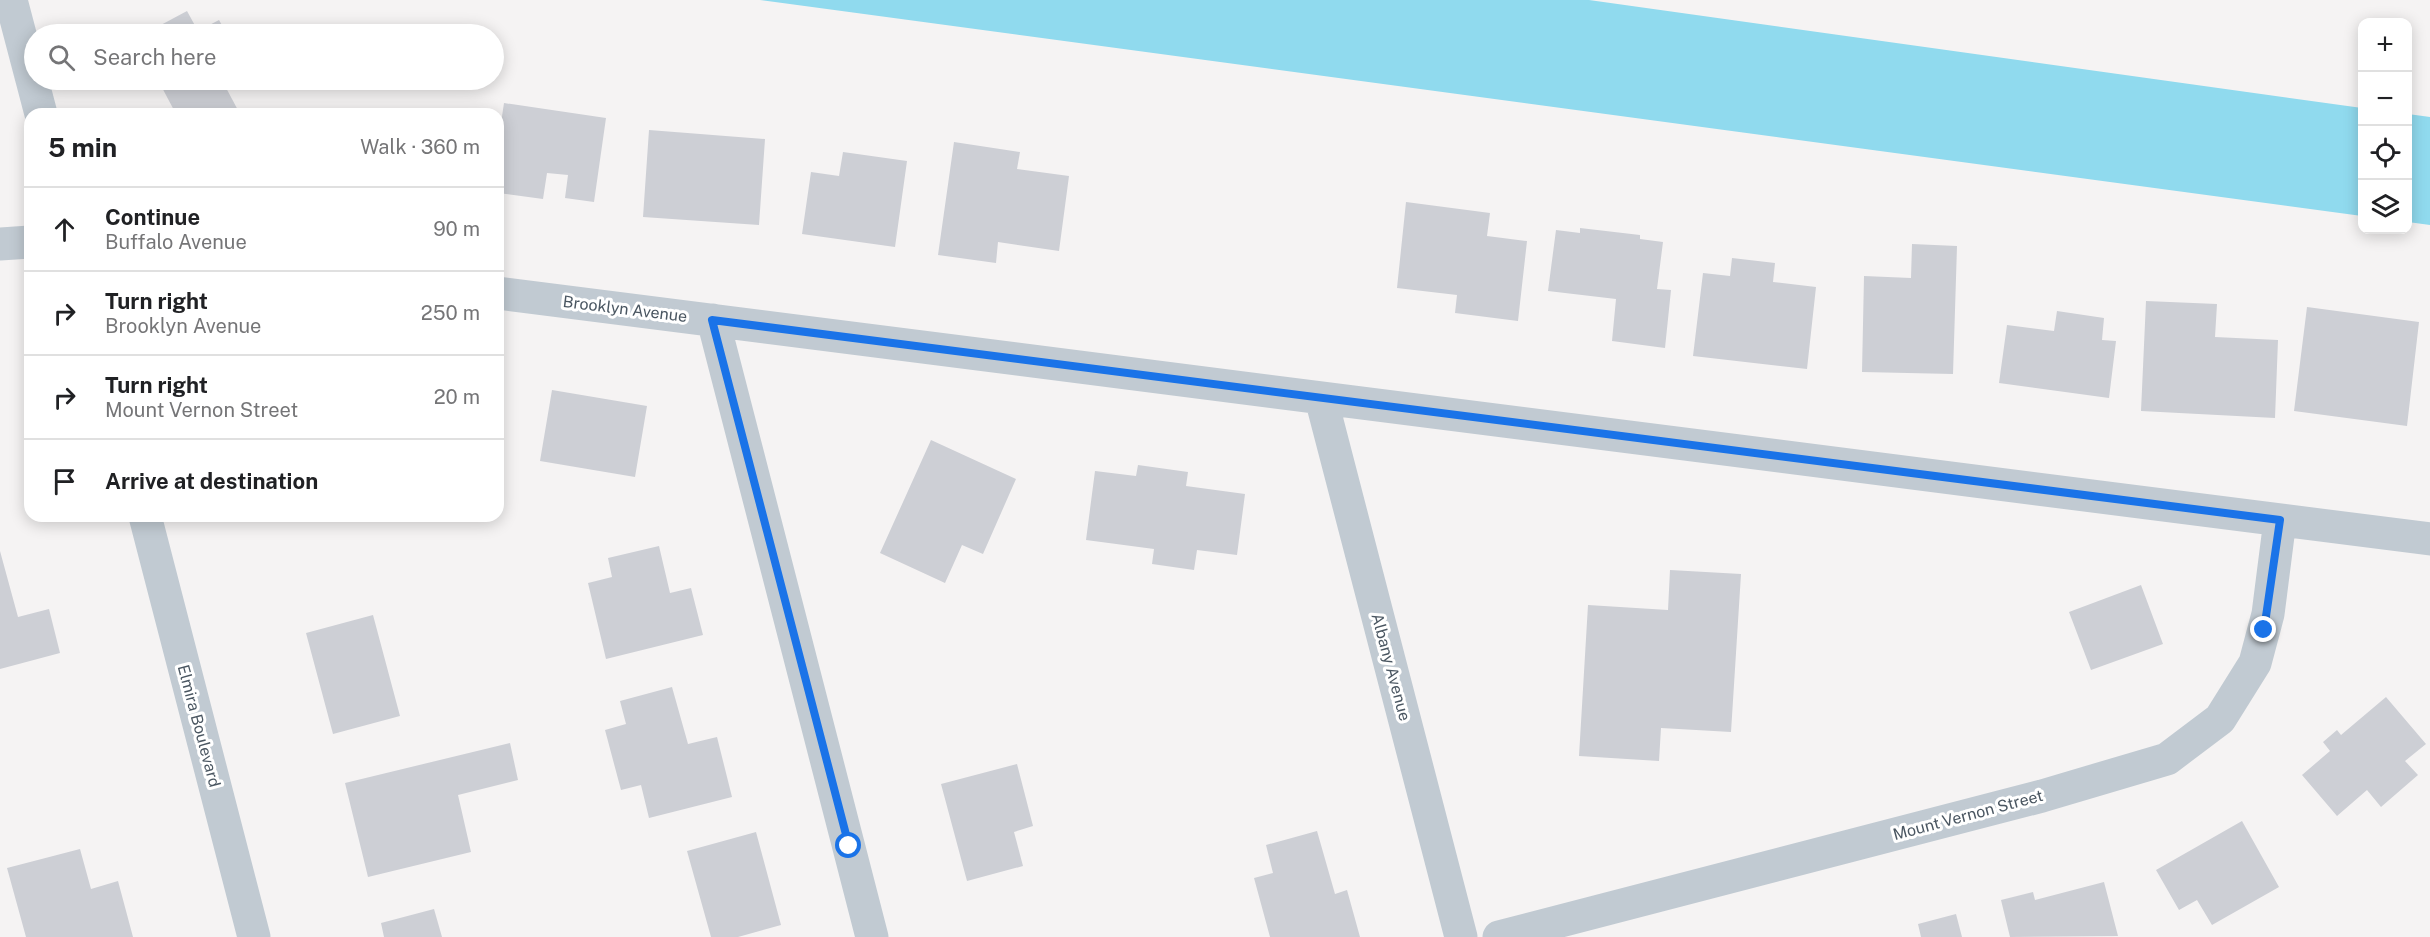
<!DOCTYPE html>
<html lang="en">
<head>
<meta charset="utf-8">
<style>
	body { margin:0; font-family:"Public Sans",sans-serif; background:#f2f2f2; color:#202124 }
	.controls { position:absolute; right:18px; top:18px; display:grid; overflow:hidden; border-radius:12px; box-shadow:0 3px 15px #0003 }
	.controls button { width:54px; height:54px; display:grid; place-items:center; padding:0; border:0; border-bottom:2px solid #e0e0e0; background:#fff; color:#202124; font:30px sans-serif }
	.stop { position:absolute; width:18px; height:18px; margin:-14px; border:4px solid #1a73e8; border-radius:50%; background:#fff }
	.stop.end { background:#1a73e8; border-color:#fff; box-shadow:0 2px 6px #0008 }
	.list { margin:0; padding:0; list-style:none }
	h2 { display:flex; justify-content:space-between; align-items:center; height:78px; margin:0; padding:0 24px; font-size:26px }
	h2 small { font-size:20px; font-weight:400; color:#757577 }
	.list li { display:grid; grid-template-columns:39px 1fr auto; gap:18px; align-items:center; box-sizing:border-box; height:84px; padding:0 24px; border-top:2px solid #e0e0e0 }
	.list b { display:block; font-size:22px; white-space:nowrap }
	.list p { margin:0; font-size:20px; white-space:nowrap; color:#757577 }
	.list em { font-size:20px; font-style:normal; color:#757577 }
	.icon { flex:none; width:33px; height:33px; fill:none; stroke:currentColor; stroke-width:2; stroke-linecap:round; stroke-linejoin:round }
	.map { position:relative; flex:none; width:2430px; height:937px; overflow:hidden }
	.search { position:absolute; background:#fff; box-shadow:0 3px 15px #0003; left:24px; top:24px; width:480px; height:66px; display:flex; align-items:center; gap:15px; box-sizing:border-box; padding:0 21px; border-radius:33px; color:#757577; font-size:22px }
	.panel { position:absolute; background:#fff; box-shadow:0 3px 15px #0003; left:24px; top:108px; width:480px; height:414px; border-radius:18px }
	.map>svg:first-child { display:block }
</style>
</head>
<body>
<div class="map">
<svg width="2430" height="937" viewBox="0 0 2430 937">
	<rect width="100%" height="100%" fill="#f5f3f3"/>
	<path fill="#90daee" d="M760 0H1589L2362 108V216Z
		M2408 114 2430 117V225L2408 222Z"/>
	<path fill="#cdcfd5" d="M187 11 198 31 219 20 227 34H144Z
		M158 80H233L224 84 240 114H176Z
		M504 103 606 118 594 202 565 198 568 175 547 173 543 199 498 193V143Z
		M649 130 765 139 759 225 643 217Z
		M954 142 1020 152 1017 169 1069 176 1059 251 998 242 996 263 938 255Z
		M843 152 907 161 895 247 802 234 811 172 839 176Z
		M1406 202 1490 213 1487 236 1527 241 1518 321 1455 313 1457 295 1397 288Z
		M1580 228 1640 235V239L1663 242 1657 289 1671 290 1665 348 1612 341 1616 299 1548 291 1556 230 1580 233Z
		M1912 244 1957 246 1953 374 1862 372 1864 276 1911 278Z
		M1732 258 1775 263 1773 282 1816 287 1807 369 1693 356 1703 273 1730 276Z
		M2146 301 2217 304 2215 337 2278 340 2275 418 2141 411Z
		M2307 307 2419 322 2407 426 2294 411Z
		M2057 311 2104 318 2102 340 2116 341 2109 398 1999 383 2007 325 2054 331Z
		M552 390 647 406 635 477 540 461Z
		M931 440 1016 479 983 554 962 545 945 583 880 553Z
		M1138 465 1188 472 1186 486 1245 494 1237 555 1197 550 1194 570 1152 564 1154 549 1086 540 1095 471 1136 476Z
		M659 546 670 593 691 588 703 635 606 659 588 583 612 577 608 558Z
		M0 551 18 617 49 609 60 653 0 669Z
		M1670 570 1741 574 1731 732 1661 728 1659 761 1579 756 1588 605 1668 610Z
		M2141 585 2163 644 2091 670 2069 612Z
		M373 615 400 716 333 734 306 633Z
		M672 687 688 744 717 737 732 797 649 818 641 785 621 790 605 730 626 724 620 701Z
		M2386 697 2426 744 2405 761 2418 775 2381 807 2367 790 2337 816 2302 775 2330 751 2323 742 2337 730 2341 735Z
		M510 743 518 780 458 795 471 852 368 877 345 783Z
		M1017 764 1033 826 1014 832 1023 866 967 881 941 784Z
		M2242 821 2279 887 2212 925 2197 900 2179 910 2156 870Z
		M1317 831 1335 894 1347 890 1360 937H1270L1254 878 1273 873 1266 845Z
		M756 832 781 925 738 937H711L687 851Z
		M80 849 91 889 118 881 133 937H26L7 868Z
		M2104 882 2118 936 2010 937 2001 900 2033 892 2035 900Z
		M434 909 442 937H384L381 923Z
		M1956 914 1962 937H1921L1918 924Z"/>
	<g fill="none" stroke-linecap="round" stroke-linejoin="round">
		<path stroke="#c1cad2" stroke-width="33" d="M11 0 41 114
			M0 244 30 242
			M498 293 2430 539
			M713 320 872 937
			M1321 398 1461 937
			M145 516 254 937
			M1499 937 2042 796 2167 759 2220 719 2255 663 2268 614 2280 520"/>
	</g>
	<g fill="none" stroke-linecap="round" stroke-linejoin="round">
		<path stroke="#1a73e8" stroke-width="8" d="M849 846 712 320 2280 520 2264 630"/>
	</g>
	<g text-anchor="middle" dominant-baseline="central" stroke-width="6" stroke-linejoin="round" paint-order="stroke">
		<g font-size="16" fill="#4a5661" stroke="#fff">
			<text transform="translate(625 309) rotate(7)">Brooklyn Avenue</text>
			<text transform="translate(1391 667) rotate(75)">Albany Avenue</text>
			<text transform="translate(199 726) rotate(75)">Elmira Boulevard</text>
			<text transform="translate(1968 815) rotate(-15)">Mount Vernon Street</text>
		</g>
	</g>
</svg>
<div class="controls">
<button>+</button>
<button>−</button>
<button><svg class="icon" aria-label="locate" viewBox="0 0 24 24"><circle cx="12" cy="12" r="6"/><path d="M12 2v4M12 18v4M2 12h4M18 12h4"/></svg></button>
<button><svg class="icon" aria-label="layers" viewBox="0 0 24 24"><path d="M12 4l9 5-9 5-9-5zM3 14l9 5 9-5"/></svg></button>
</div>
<div class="stop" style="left:849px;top:846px"></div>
<div class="stop end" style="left:2264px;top:630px"></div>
<div class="search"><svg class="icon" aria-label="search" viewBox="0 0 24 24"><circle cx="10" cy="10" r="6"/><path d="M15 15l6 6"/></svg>Search here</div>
<section class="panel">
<h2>5 min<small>Walk · 360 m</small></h2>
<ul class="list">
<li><svg class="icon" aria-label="ahead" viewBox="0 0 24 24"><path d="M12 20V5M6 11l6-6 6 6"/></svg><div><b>Continue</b><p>Buffalo Avenue</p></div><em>90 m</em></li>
<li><svg class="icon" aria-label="right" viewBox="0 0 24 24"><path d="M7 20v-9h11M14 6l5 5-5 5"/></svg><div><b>Turn right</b><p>Brooklyn Avenue</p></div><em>250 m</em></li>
<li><svg class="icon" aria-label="right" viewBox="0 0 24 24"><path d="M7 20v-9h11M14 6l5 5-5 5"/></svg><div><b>Turn right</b><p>Mount Vernon Street</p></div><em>20 m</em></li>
<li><svg class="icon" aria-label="arrive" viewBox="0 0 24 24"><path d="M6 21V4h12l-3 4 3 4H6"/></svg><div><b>Arrive at destination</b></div></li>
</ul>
</section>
</div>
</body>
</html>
